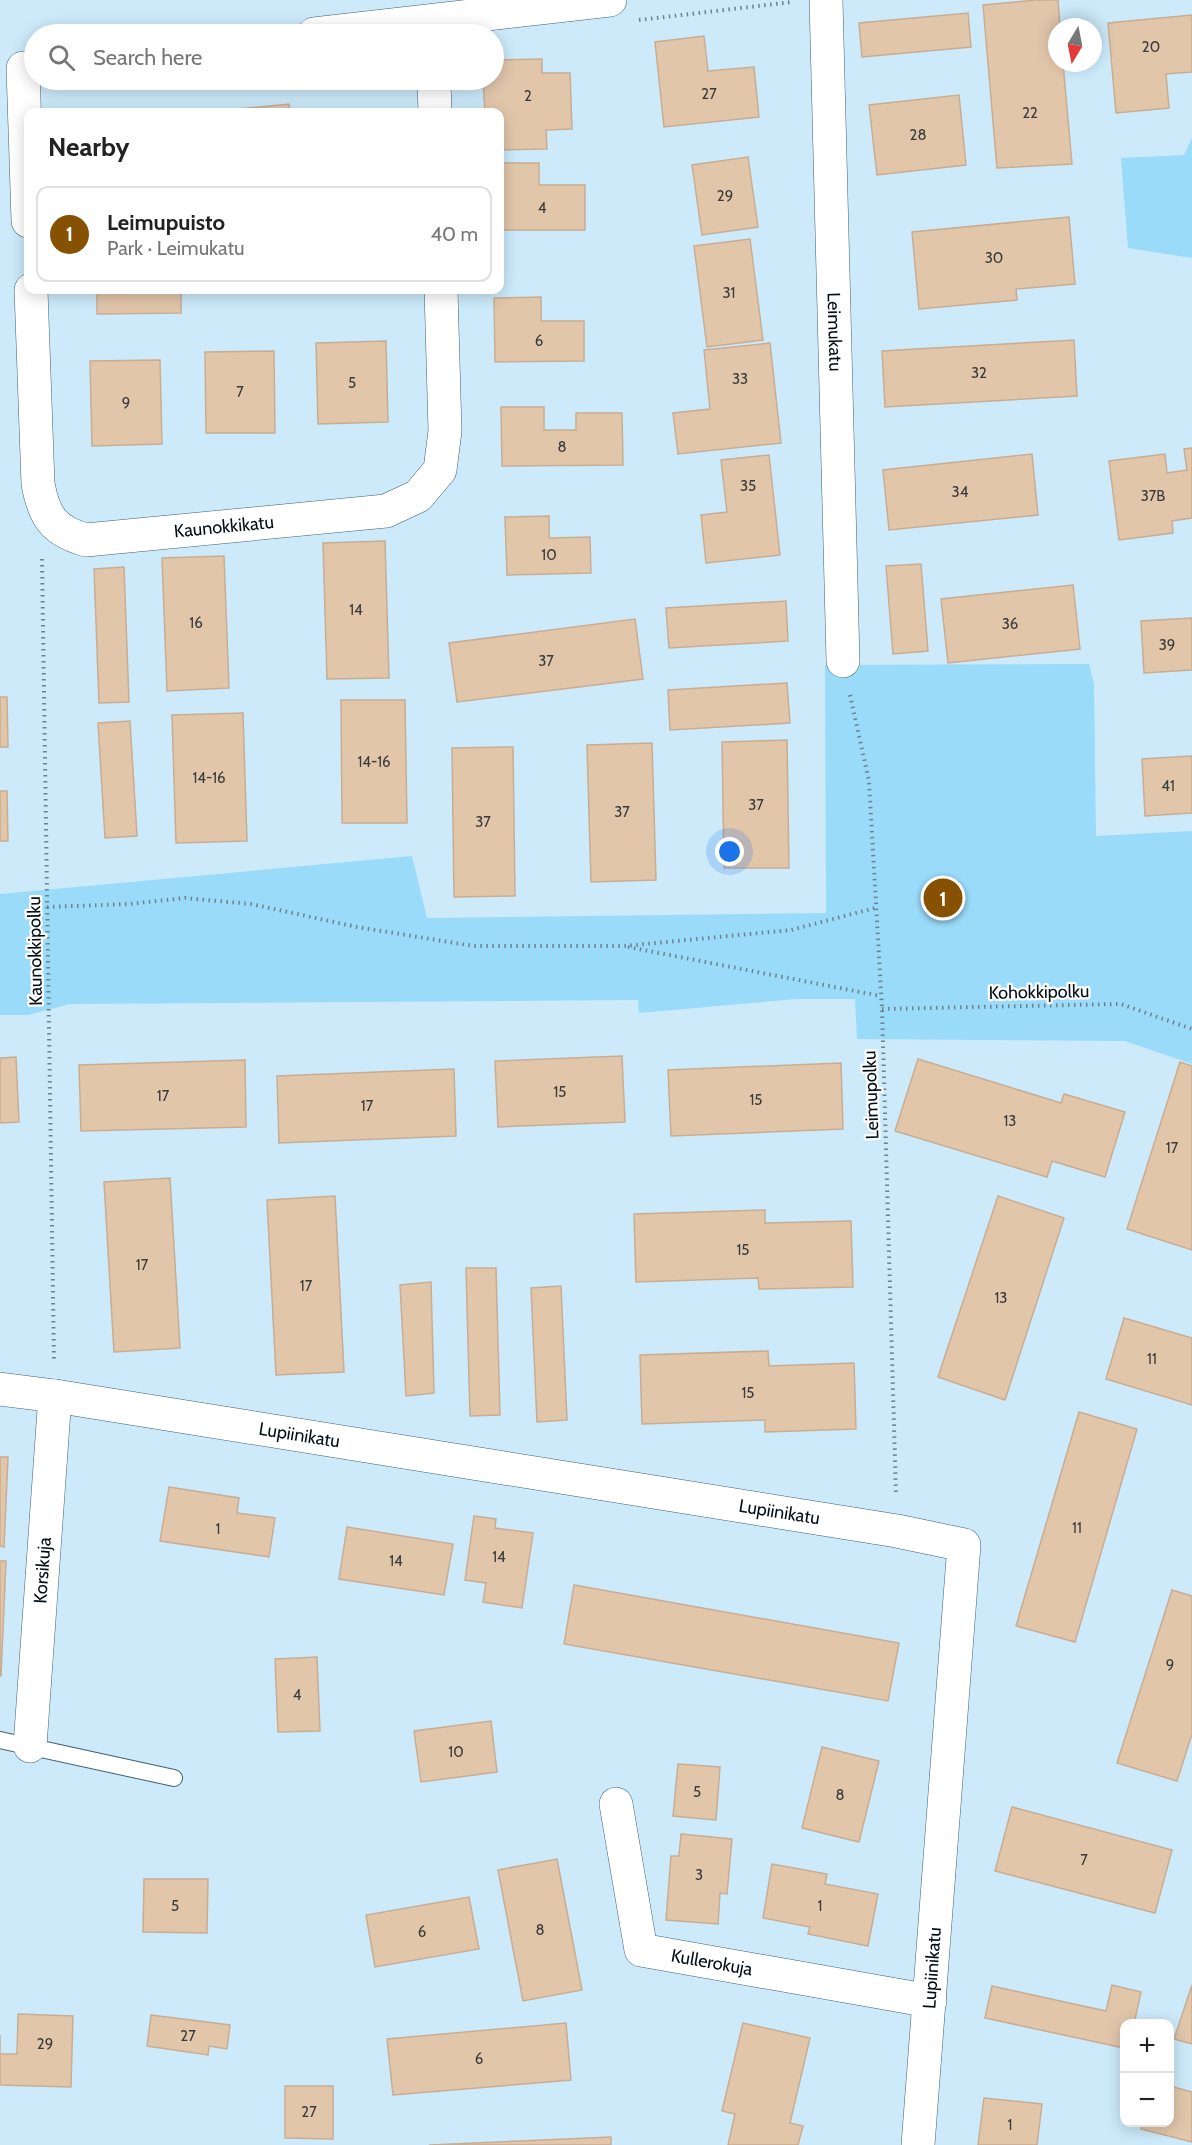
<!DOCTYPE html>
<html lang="en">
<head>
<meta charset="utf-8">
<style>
	body { margin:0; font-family:Cabin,sans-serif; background:#f6f6f6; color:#222 }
	.controls { position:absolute; right:18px; bottom:18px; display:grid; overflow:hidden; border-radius:12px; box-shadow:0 3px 15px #0003 }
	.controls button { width:54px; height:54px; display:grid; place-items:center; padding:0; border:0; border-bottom:2px solid #e0e0e0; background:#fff; color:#222; font:30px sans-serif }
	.compass { position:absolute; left:1048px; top:18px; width:54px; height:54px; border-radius:50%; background:#fff; box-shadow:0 3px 15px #0003; rotate:190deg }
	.you { position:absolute; left:730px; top:852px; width:21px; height:21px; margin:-15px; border:4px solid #fff; border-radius:50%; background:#1a73e8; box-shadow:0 0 0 9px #1a73e833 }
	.badge { display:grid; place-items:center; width:39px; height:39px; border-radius:50%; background:#865100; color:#fff; font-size:20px; font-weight:700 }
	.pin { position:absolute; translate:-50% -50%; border:3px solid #fff; box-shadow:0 2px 6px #0006 }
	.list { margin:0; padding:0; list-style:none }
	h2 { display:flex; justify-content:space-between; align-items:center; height:78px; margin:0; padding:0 24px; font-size:26px }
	h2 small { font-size:20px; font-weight:400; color:#767676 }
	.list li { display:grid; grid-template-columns:39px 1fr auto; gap:18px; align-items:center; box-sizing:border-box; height:96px; margin:0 12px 12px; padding:0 12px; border:2px solid #e0e0e0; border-radius:12px }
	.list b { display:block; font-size:22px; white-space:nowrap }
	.list p { margin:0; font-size:20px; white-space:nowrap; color:#767676 }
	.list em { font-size:20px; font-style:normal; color:#767676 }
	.icon { flex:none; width:33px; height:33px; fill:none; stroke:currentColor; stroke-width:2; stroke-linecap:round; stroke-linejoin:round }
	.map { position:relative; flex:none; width:1192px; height:2145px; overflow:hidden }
	.search { position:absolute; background:#fff; box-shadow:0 3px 15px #0003; left:24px; top:24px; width:480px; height:66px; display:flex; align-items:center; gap:15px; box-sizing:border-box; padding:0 21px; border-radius:33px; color:#767676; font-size:22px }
	.panel { position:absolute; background:#fff; box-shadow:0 3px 15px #0003; left:24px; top:108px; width:480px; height:186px; border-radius:12px }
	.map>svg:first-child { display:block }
</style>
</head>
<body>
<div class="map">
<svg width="1192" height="2145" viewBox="0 0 1192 2145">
	<rect width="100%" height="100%" fill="#cceafa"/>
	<path fill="#9adbfa" d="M1192 138V258L1128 248 1121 158 1184 155Z
		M1089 664 1094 684 1096 836 1192 831V1064L1125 1041 857 1039 855 999H797L639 1013 638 1000 70 1004 28 1015H0V894L412 856 427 918 826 913 825 665Z"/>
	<path fill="#e1c6aa" stroke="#c8ad93" stroke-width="1.5" d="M1036 0H1058L1060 27H1057V63H1063L1072 164 997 168 983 5Z
		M968 13 971 47 862 57 859 23Z
		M1192 15V72L1166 74 1169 108 1116 113 1108 23Z
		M704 36 708 71 754 67 759 117 664 127 655 42Z
		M542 59V73H570L572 129 546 130 547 149 500 150V112H485L483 80H494V60Z
		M959 95 966 165 877 175 869 105Z
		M289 104 290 112H239V109Z
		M748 157 758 227 702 235 692 165Z
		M500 163H539V185H585V230H500Z
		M1069 217 1075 284 1016 289 1017 300 919 309 912 232Z
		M750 239 763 340 707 347 694 246Z
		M97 290H181V313L97 314Z
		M541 297V321H584V361L495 362 494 298Z
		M1074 340 1077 396 885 407 882 351Z
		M386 341 388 422 318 424 316 343Z
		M770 343 781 443 678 454 673 413 710 409 704 350Z
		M274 351 275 433H206L205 352Z
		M160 360 162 444 92 446 90 361Z
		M501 407H544V430H576V413H622L623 465 502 466Z
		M1192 448V518L1172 521 1173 533 1119 540 1109 461 1165 454 1167 473 1187 470 1184 449Z
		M1032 454 1038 515 889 530 883 470Z
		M769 455 780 555 706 563 701 515 727 512 721 460Z
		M549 516V538L590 537 591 573 507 575 505 517Z
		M385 541 389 678 327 679 323 543Z
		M224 556 229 688 167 691 162 558Z
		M921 564 928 651 893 654 886 566Z
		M124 567 129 702 99 703 94 569Z
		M1073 585 1080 649 948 663 941 599Z
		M786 601 788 641 669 648 666 608Z
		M1192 618V670L1144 673 1141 621Z
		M635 619 643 679 457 702 449 643Z
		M787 683 790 723 670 730 668 690Z
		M0 697H7L8 747H0Z
		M341 700H405L407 823H342Z
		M243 713 247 841 176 843 172 715Z
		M130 721 137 836 105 838 98 723Z
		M787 740 789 868H724L722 742Z
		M652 743 656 880 591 882 587 745Z
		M513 747 515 896 454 897 452 748Z
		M1192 756V813L1145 816 1142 759Z
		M0 791H7L8 841H0Z
		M622 1056 625 1122 498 1127 495 1061Z
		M16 1057 19 1122 0 1123V1058Z
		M918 1059 1061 1103 1064 1094 1125 1112 1105 1177 1052 1161 1047 1177 895 1131Z
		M245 1060 246 1127 81 1131 79 1065Z
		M1180 1062 1192 1066V1250L1127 1229Z
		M841 1063 843 1129 671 1136 668 1070Z
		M454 1069 456 1136 279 1143 277 1076Z
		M170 1178 180 1348 114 1352 104 1182Z
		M335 1196 344 1372 276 1375 267 1200Z
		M998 1196 1064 1218 1005 1400 938 1377Z
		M765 1210V1223L851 1221 853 1287 759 1289 758 1278 636 1282 634 1214Z
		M466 1268H496L500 1415 470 1416Z
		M431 1282 434 1393 406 1396 400 1285Z
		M561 1286 567 1420 537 1422 531 1288Z
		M1124 1318 1192 1338V1405L1106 1379Z
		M768 1351 769 1366 854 1363 856 1429 765 1432V1420L642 1424 640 1355Z
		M1079 1412 1137 1429 1075 1642 1016 1626Z
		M0 1457H8L4 1547 0 1546Z
		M169 1487 239 1498 237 1513 275 1518 269 1557 160 1541Z
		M474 1516 496 1519 495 1528 533 1533 522 1608 483 1602 486 1583 465 1580Z
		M347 1527 453 1544 444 1595 339 1579Z
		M0 1561H6L1 1676H0Z
		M574 1585 899 1643 888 1701 564 1644Z
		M1172 1590 1192 1596V1734L1177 1781 1117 1763Z
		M317 1657 320 1731 278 1732 275 1659Z
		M491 1721 497 1772 421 1782 414 1731Z
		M822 1747 879 1761 859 1842 802 1828Z
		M678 1764 720 1767 716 1820 673 1816Z
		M1012 1807 1172 1850 1155 1913 995 1871Z
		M681 1834 732 1839 727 1894 720 1893 718 1924 666 1920 671 1856H679Z
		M557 1859 582 1990 523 2001 498 1870Z
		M772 1864 827 1874 825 1884 878 1894 868 1946 808 1934 810 1927 763 1918Z
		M144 1879H208L207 1933 143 1932Z
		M469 1897 479 1949 375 1967 366 1915Z
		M1112 1985 1141 1992 1134 2024H1124V2048L985 2018 992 1986 1106 2011Z
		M1192 1985V2044L1174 2039Z
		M18 2014 73 2016 71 2087 0 2085V2035V2054H17Z
		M151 2015 230 2025 227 2049 209 2046 208 2055 147 2046Z
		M566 2023 571 2080 393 2095 387 2039Z
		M743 2023 810 2038 790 2123 803 2126 798 2145H728L735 2114 722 2111Z
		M285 2086H333V2139L285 2138Z
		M1170 2086 1192 2092V2142L1141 2129 1143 2122H1170Z
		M984 2098 1042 2104 1037 2145H978Z
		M611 2137V2145H429Z"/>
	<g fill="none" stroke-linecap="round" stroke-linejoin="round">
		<defs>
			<path id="service" d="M0 1740 174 1778"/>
			<g id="minor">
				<path id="s1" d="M826 0 843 661"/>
				<path d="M314 34 610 0"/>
				<path d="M23 68 28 221"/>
				<path d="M434 80 435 112"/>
				<path id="s2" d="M31 290 38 484C44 517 54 531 86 540L386 511 418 496 440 470 445 431 441 290"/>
				<path id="s3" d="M0 1389 55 1396 897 1531 964 1545 918 2145"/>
				<path id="s4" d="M30 1746 55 1396"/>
				<path id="s5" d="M616 1804 641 1950 930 2001"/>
			</g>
		</defs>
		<use href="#service" stroke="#3f6172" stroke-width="18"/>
		<use href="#minor" stroke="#3f6172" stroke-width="34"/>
		<path stroke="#6d828e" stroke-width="4" stroke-dasharray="1.5 4.5" stroke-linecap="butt" d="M639 20 792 2
			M59 86 120 80
			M42 559 54 1362
			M850 695 869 781 882 1009 896 1495
			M47 907 129 904 185 898 251 904 357 927 474 946H624L791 930 875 908
			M628 947 881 996
			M882 1009 1121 1004 1192 1029"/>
		<use href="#service" stroke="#fff" stroke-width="16"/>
		<use href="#minor" stroke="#fff" stroke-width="33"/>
	</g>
	<g text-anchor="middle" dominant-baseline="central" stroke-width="4.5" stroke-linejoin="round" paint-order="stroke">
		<g font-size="15" fill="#3a3b3a">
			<text x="1151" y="47">20</text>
			<text x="709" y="94">27</text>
			<text x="528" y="96">2</text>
			<text x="1030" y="113">22</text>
			<text x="918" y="135">28</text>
			<text x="725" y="196">29</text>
			<text x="542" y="208">4</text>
			<text x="994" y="258">30</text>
			<text x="729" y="293">31</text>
			<text x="539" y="341">6</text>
			<text x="979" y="373">32</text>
			<text x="740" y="379">33</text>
			<text x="352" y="383">5</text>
			<text x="240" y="392">7</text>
			<text x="126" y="403">9</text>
			<text x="562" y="447">8</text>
			<text x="748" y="486">35</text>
			<text x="960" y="492">34</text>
			<text x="1153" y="496">37B</text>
			<text x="549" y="555">10</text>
			<text x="356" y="610">14</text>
			<text x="196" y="623">16</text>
			<text x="1010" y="624">36</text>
			<text x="1167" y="645">39</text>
			<text x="546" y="661">37</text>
			<text x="374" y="762">14-16</text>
			<text x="209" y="778">14-16</text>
			<text x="1168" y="786">41</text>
			<text x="756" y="805">37</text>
			<text x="622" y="812">37</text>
			<text x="483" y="822">37</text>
			<text x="560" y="1092">15</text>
			<text x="163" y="1096">17</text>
			<text x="756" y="1100">15</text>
			<text x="367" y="1106">17</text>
			<text x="1010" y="1121">13</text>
			<text x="1172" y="1148">17</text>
			<text x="743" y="1250">15</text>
			<text x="142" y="1265">17</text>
			<text x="306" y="1286">17</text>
			<text x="1001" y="1298">13</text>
			<text x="1152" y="1359">11</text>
			<text x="748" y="1393">15</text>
			<text x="1077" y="1528">11</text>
			<text x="218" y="1529">1</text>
			<text x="499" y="1557">14</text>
			<text x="396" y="1561">14</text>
			<text x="1170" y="1665">9</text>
			<text x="297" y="1695">4</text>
			<text x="456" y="1752">10</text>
			<text x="697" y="1792">5</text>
			<text x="840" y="1795">8</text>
			<text x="1084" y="1860">7</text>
			<text x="699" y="1875">3</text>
			<text x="175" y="1906">5</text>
			<text x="820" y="1906">1</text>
			<text x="540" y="1930">8</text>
			<text x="422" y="1932">6</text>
			<text x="188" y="2036">27</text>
			<text x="45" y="2044">29</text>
			<text x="479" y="2059">6</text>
			<text x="309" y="2112">27</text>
			<text x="1010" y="2125">1</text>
		</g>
		<g font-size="18" fill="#020d14" stroke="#fff">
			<text stroke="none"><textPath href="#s1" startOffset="332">Leimukatu</textPath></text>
			<text stroke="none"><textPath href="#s2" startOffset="412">Kaunokkikatu</textPath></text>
			<text transform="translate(35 951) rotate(-91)">Kaunokkipolku</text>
			<text transform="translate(1039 992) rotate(-1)">Kohokkipolku</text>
			<text transform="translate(871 1095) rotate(-92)">Leimupolku</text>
			<text stroke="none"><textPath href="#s3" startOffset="303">Lupiinikatu</textPath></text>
			<text stroke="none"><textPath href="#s3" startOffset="789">Lupiinikatu</textPath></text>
			<text stroke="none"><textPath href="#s4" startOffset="176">Korsikuja</textPath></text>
			<text stroke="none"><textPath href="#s5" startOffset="220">Kullerokuja</textPath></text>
			<text transform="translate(932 1968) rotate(-86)">Lupiinikatu</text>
		</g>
	</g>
</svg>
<div class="controls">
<button>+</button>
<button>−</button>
</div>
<svg class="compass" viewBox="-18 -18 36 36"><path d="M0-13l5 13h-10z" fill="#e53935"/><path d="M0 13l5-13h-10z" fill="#767676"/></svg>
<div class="you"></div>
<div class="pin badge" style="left:943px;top:898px">1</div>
<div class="search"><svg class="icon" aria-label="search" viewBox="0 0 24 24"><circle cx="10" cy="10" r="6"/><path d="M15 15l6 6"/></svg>Search here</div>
<section class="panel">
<h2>Nearby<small></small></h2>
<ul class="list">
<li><span class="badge">1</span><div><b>Leimupuisto</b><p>Park · Leimukatu</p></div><em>40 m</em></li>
</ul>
</section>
</div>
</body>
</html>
